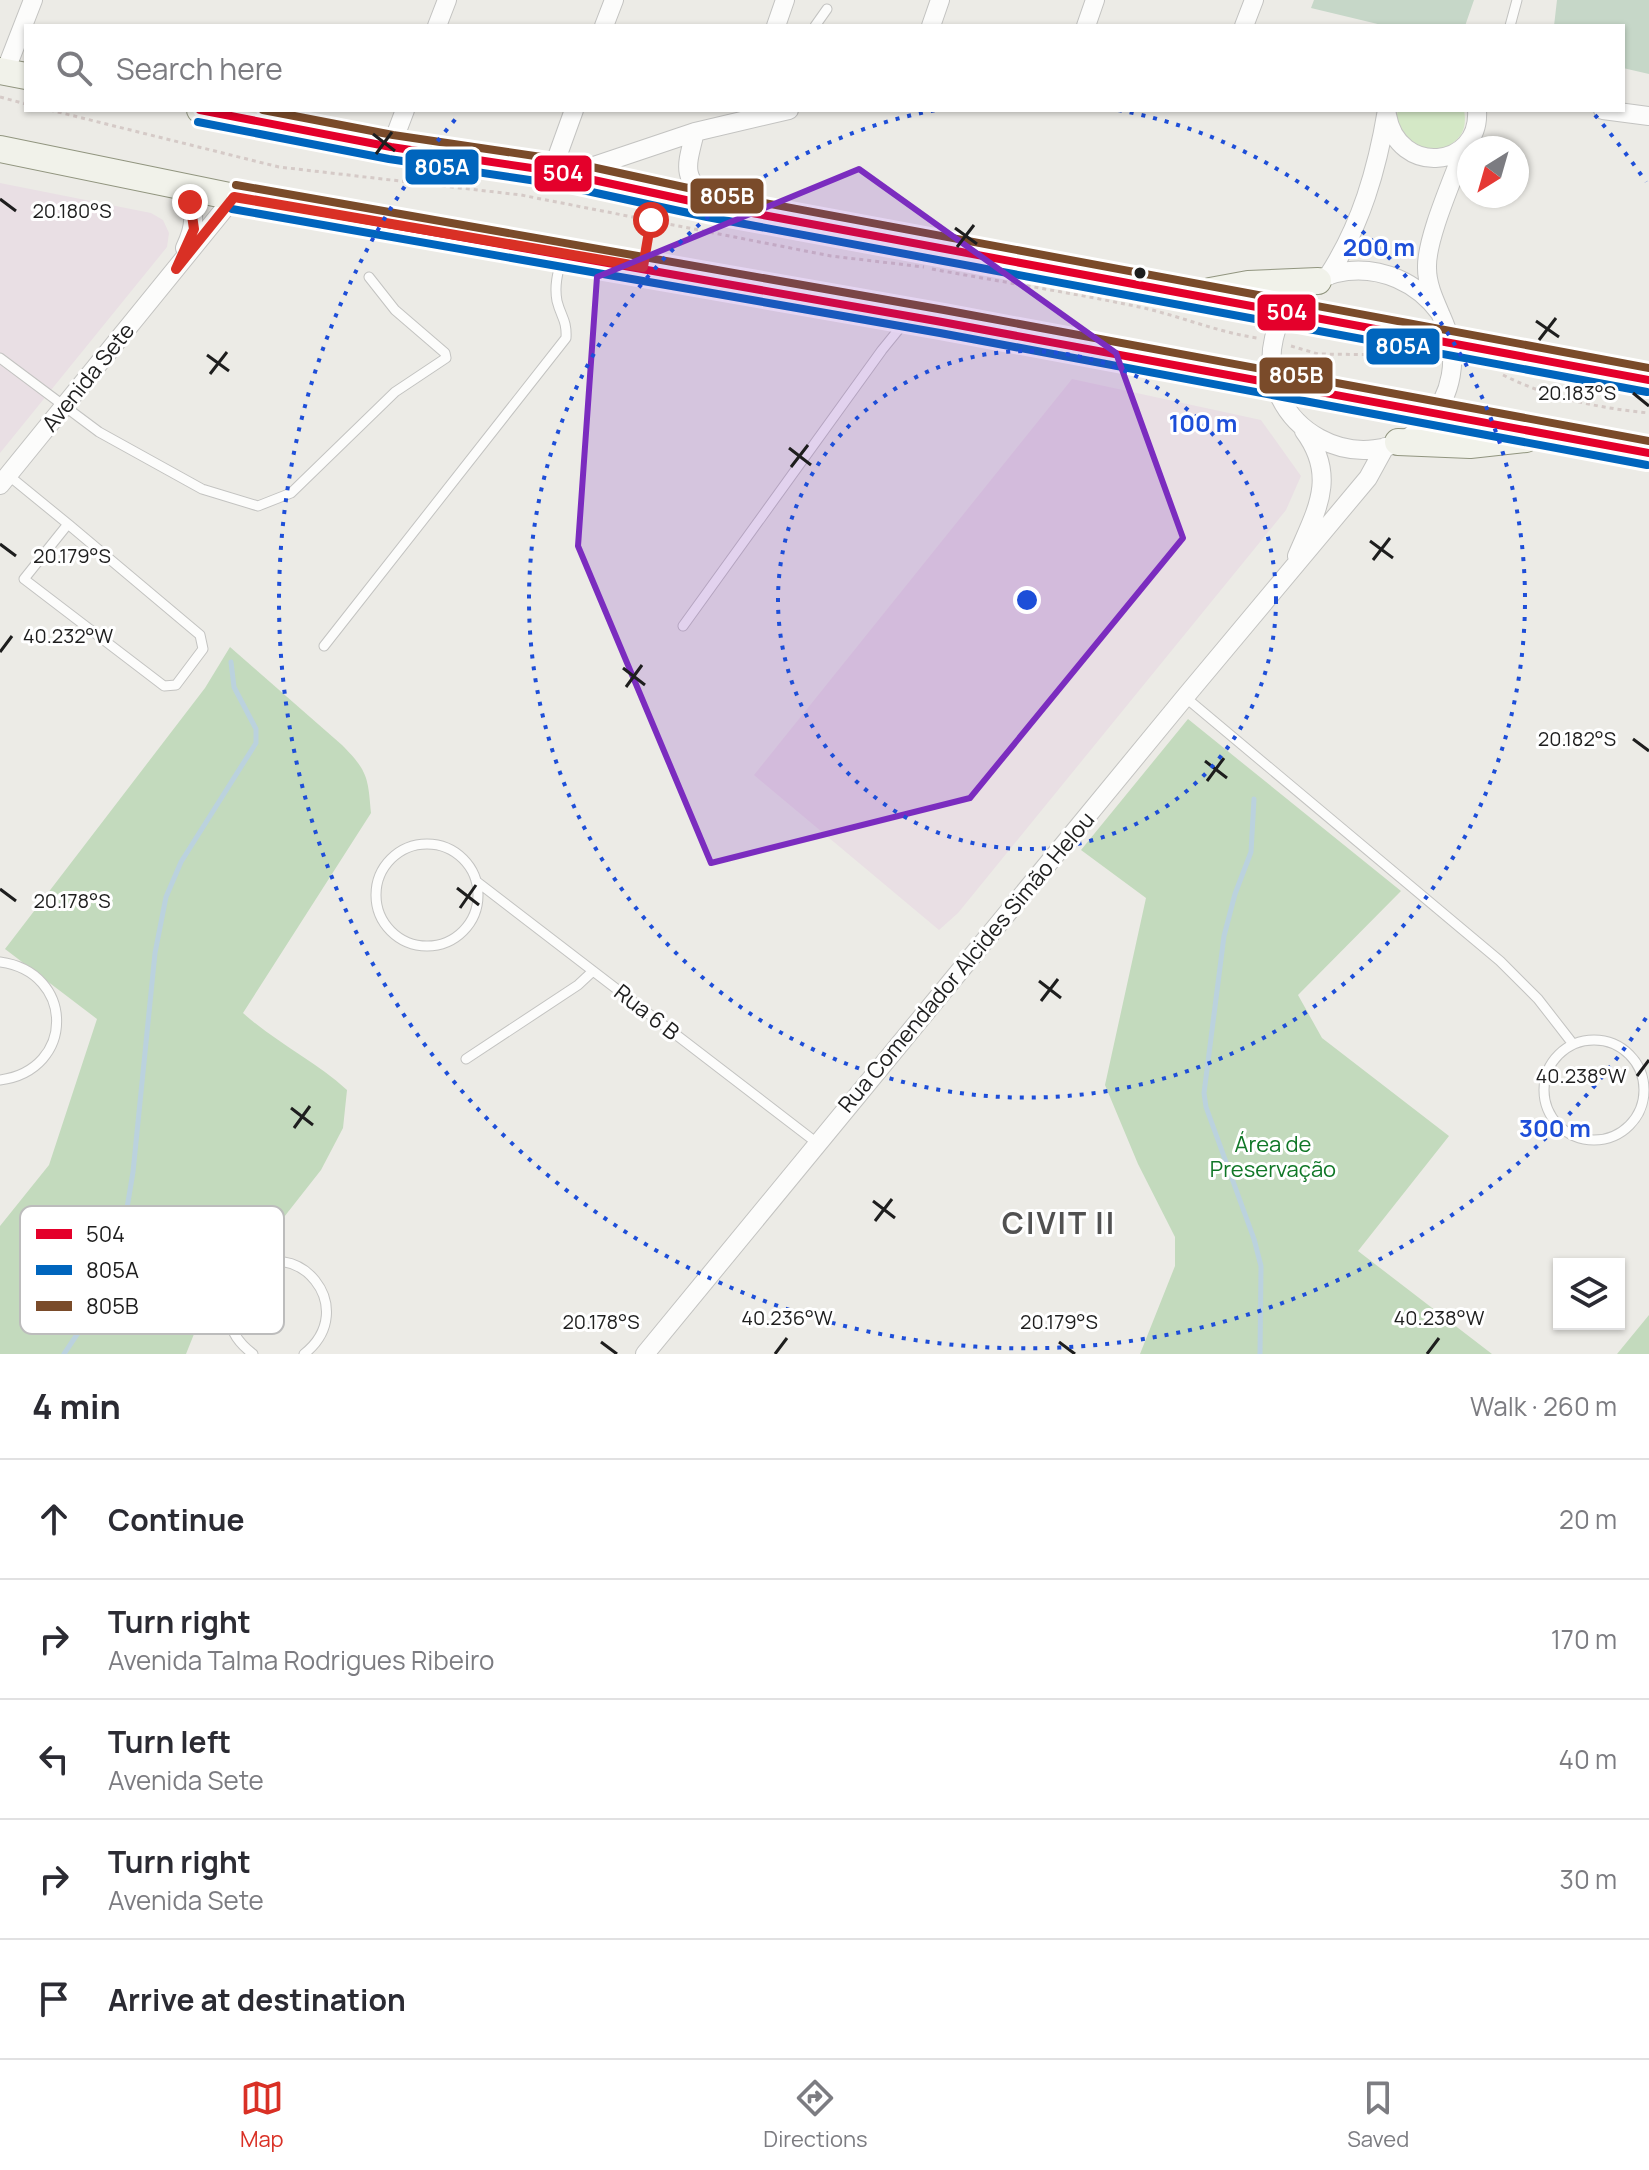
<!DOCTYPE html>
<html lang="en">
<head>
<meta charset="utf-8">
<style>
	body { margin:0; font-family:Manrope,sans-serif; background:#f2f2f3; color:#2b2b33 }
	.controls { position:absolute; right:24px; bottom:24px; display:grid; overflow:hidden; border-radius:0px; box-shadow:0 2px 6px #0004 }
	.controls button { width:72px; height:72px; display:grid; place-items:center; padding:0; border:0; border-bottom:2px solid #e1e1e2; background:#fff; color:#2b2b33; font:40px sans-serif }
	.compass { position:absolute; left:1457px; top:136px; width:72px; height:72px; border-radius:50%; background:#fff; box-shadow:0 2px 6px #0004; rotate:217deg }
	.stop { position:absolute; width:24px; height:24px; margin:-18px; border:6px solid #d93025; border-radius:50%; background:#fff }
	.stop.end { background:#d93025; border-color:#fff; box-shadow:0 2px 8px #0008 }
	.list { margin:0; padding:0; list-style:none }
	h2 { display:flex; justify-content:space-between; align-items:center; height:104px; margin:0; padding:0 32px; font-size:34px }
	h2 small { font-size:26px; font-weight:400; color:#7c7c81 }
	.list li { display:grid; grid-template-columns:52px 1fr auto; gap:24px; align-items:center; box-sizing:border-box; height:120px; padding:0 32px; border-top:2px solid #e1e1e2 }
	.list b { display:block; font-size:30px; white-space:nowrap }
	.list p { margin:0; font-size:26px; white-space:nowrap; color:#7c7c81 }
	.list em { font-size:26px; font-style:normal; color:#7c7c81 }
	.icon { flex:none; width:44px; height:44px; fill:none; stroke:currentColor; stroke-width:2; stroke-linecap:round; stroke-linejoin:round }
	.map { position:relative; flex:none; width:1649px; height:1354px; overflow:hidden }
	.search { position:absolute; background:#fff; box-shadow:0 2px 6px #0004; left:24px; right:24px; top:24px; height:88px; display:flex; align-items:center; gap:20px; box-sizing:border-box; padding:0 28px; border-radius:0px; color:#7c7c81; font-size:30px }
	.sheet { height:704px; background:#fff }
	nav { display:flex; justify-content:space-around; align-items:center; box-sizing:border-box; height:112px; border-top:2px solid #e1e1e2; background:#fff; font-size:22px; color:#7c7c81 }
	nav a { display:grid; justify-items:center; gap:4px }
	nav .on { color:#d93025 }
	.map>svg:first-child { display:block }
</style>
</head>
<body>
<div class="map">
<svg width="1649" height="1354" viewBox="0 0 1649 1354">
	<rect width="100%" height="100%" fill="#ecebe6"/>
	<path fill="#e9dfe4" d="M0 183 151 213 163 220 169 233 167 247 0 453Z
		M1072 379 1261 420 1301 476 1286 510 958 913 939 930 754 775Z"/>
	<path fill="#d4e8c6" d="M1398 110H1464C1469 137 1453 145 1431 154L1406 143 1396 119Z"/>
	<path fill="#c3dabd" d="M230 647 342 745C368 771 368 778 371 813L243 1013C275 1042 315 1061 347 1090L343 1128 321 1170 196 1329 186 1354H0V1226L49 1165 97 1019 5 949 205 688Z
		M1188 719 1401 891 1298 995 1322 1038 1449 1136 1358 1251 1492 1354H1140L1175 1266V1237L1138 1164 1105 1085 1146 898 1081 850Z
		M1649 1315V1354H1617Z"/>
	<path fill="#c6d7c8" d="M1314 0H1474L1465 26H1386L1311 8Z
		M1557 0H1649V74L1623 68V26H1554Z"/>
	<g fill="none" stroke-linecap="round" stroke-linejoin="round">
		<path stroke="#bbd2de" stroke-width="5" d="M1254 799 1251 852 1235 894 1224 936 1204 1093 1206 1107 1254 1239 1261 1266 1260 1354
			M64 1354 82 1327 112 1270 125 1220 133 1172 155 953 166 897 181 862 256 743V729L234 687 231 662"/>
		<defs>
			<path id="lane" d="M815 26 827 9
				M1510 26 1517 0
				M0 358 99 432 202 489 258 506 291 493 395 392 446 358 445 353 395 310 369 277
				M8 475 68 524 24 579 164 686 176 685 203 649 200 635 68 524
				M683 626 882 350 908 318
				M324 646 566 338C567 320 561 317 557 301 554 285 558 272 562 257
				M1185 697 1500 961 1538 999 1573 1044
				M376 895a51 51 0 1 1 102 0a51 51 0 1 1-102 0Z
				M476 881 817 1143
				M0 962C75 972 76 1070 0 1080
				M1544 1090a50 50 0 1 1 100 0a50 50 0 1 1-100 0Z
				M466 1059 578 985 593 971
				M253 1354C237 1342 227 1327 229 1307 231 1294 236 1283 246 1274 295 1231 362 1308 304 1354"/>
			<path id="street" d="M437 26 447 0
				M604 26 614 0
				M776 26 785 0
				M931 26 940 0
				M1086 26 1095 0
				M1244 26 1254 0
				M5 72 33 0
				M1603 110 1649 116
				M1387 115C1398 177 1481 169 1477 110
				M695 132C685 172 683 173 709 205
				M391 147 405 110
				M552 171 574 110
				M570 174 695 132 789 110
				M176 185C196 209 198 220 185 248
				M1328 276C1361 225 1377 170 1387 110
				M1440 313C1394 250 1294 256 1274 338 1253 427 1365 489 1428 421 1452 396 1459 357 1445 325 1438 307 1427 288 1427 268 1426 238 1454 177 1465 146
				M0 485 234 197
				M1297 556C1316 511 1338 477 1304 431
				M645 1354 1185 697 1368 478 1385 447"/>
			<path id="secondary" d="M0 71 26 76
				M200 110 391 147 552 171 709 205 1149 285 1649 380
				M0 149 234 197 609 261 1160 360 1649 453
				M1210 291 1248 284 1318 281
				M1398 442 1470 445 1526 439"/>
		</defs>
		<use href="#lane" stroke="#c3c3c1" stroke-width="11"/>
		<use href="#street" stroke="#c3c3c1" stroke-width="20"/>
		<use href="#secondary" stroke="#91957f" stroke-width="28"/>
		<path stroke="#d5cac7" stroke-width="3" stroke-dasharray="4 4" stroke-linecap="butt" d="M0 97 26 104
			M50 110 279 167 521 195 831 256 924 267
			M646 248 651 220
			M932 269C1002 282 1074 293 1144 308 1182 317 1218 332 1257 338
			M1291 346 1318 354 1398 355
			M1503 375C1549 398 1598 408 1649 413"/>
		<use href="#lane" stroke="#fcfcfb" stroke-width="9"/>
		<use href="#street" stroke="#fcfcfb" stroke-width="18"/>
		<use href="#secondary" stroke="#f1f2ea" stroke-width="26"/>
		<defs>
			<path id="bus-1" d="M200 110 391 147 552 171 709 205 1649 380
				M234 197 942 322 1649 453"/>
			<path id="bus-2" d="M198 122 389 159 550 183 707 217 1647 392
				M232 209 940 333 1647 465"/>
			<path id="bus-3" d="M263 110 393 135 555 159 711 193 1649 368
				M236 185 944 310 1649 441"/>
		</defs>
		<use href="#bus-1" stroke="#fff" stroke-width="14"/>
		<use href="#bus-2" stroke="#fff" stroke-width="14"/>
		<use href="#bus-3" stroke="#fff" stroke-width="14"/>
		<use href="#bus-1" stroke="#e4002b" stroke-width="8"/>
		<use href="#bus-2" stroke="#0065bd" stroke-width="8"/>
		<use href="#bus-3" stroke="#7a4b2a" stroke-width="8"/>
	</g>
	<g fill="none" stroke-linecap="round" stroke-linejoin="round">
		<path stroke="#d93025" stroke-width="10" d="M190 202 194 229 176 269 234 197 643 267 651 220"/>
	</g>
	<path fill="#7b2cbf" fill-opacity="0.2" stroke="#7b2cbf" stroke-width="6" stroke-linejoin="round" d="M859 169 1116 353 1183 538 970 798 711 863 578 546 597 277Z"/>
	<path fill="none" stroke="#1e1e1e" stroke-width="3" d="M373 134 395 151M376 154 392 132M0 199 16 211M955 228 977 244M957 247 974 225M1536 321 1559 337M1539 340 1556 318M207 355 229 371M210 374 227 352M1633 393 1649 406M789 448 811 465M791 467 808 445M1370 541 1393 558M0 544 16 556M1373 560 1390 538M0 652 12 636M623 668 645 685M626 687 642 665M1633 739 1649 751M1205 761 1227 778M1207 781 1224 758M457 888 479 905M0 889 16 901M460 908 476 885M1039 981 1061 998M1041 1001 1058 979M1637 1076 1649 1060M291 1108 313 1125M294 1128 310 1106M873 1201 895 1218M875 1221 892 1199M601 1342 617 1354M1059 1342 1075 1354M775 1354 787 1338M1427 1354 1439 1338"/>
	<g fill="none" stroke="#1d4ed8" stroke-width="4" stroke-dasharray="4 8">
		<circle cx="1027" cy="600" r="249"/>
		<path d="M1118 110A498 498 0 1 1 936 110"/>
		<path d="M1646 1018A747 747 0 1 1 459 115M1595 115A747 747 0 0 1 1646 182"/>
	</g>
	<circle fill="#1e1e1e" stroke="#fff" stroke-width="3" cx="1140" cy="273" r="7"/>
	<g text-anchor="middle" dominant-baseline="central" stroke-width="6" stroke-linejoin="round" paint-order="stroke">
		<g font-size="22" fill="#1e1e1e" stroke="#fff">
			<text transform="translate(88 377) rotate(-51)">Avenida Sete</text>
			<text transform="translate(966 962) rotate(-50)">Rua Comendador Alcides Simão Helou</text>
			<text transform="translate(647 1012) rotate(38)">Rua 6 B</text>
		</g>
		<g font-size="22" fill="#107727" stroke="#fff">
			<text x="1273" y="1144">Área de<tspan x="1273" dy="25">Preservação</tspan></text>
		</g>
		<g font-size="30" font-weight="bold" letter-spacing="2" fill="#515151" stroke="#fff">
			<text x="1059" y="1222">CIVIT II</text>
		</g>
	</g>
	<rect x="20" y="1206" width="264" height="128" rx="12" fill="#fff" stroke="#bcbcbc" stroke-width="2"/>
	<rect x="36" y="1229" width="36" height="10" fill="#e4002b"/>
	<rect x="36" y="1265" width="36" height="10" fill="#0065bd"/>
	<rect x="36" y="1301" width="36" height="10" fill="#7a4b2a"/>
	<g font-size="22" fill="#1e1e1e">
		<text x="86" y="1242">504</text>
		<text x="86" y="1278">805A</text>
		<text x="86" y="1314">805B</text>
	</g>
	<g font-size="20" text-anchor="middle" fill="#1e1e1e" stroke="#fff" stroke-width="6" stroke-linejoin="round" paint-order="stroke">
		<text x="72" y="218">20.180°S</text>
		<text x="1577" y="400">20.183°S</text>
		<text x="72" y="563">20.179°S</text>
		<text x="68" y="643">40.232°W</text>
		<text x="1577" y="746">20.182°S</text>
		<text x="72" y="908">20.178°S</text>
		<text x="1581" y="1083">40.238°W</text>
		<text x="787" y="1325">40.236°W</text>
		<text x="1439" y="1325">40.238°W</text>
		<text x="601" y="1329">20.178°S</text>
		<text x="1059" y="1329">20.179°S</text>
	</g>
	<circle cx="1027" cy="600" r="12" fill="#1d4ed8" stroke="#fff" stroke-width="4"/>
	<g font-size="24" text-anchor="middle" font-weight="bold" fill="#1d4ed8" stroke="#fff" stroke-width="6" stroke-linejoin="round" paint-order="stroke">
		<text x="1379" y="256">200 m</text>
		<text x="1203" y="432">100 m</text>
		<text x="1555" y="1137">300 m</text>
	</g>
	<g stroke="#fff" stroke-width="3">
		<rect x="404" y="148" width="76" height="38" rx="8" fill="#0065bd"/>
		<rect x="533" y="154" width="60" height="39" rx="8" fill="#e4002b"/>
		<rect x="689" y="177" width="76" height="38" rx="8" fill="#7a4b2a"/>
		<rect x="1256" y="293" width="61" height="39" rx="8" fill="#e4002b"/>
		<rect x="1365" y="327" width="76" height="39" rx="8" fill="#0065bd"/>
		<rect x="1258" y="356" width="76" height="39" rx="8" fill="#7a4b2a"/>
	</g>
	<g font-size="22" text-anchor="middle" font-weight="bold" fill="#fff">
		<text x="442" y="175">805A</text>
		<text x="563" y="181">504</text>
		<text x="727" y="204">805B</text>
		<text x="1287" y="320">504</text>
		<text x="1403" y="354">805A</text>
		<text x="1296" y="383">805B</text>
	</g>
</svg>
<div class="controls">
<button><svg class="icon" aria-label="layers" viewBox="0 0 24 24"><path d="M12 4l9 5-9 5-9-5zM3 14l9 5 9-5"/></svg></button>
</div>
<svg class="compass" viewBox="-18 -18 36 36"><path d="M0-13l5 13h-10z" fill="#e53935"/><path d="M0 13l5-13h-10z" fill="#7c7c81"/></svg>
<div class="stop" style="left:651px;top:220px"></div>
<div class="stop end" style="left:190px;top:202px"></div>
<div class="search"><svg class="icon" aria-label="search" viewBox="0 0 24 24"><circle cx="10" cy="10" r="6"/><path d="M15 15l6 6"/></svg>Search here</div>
</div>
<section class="sheet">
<h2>4 min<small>Walk · 260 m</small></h2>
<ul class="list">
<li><svg class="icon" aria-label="ahead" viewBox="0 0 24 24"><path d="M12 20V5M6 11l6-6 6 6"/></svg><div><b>Continue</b></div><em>20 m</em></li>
<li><svg class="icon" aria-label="right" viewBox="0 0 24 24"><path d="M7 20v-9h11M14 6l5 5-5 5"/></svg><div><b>Turn right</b><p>Avenida Talma Rodrigues Ribeiro</p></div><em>170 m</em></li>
<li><svg class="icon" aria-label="left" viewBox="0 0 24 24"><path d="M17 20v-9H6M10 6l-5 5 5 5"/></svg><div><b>Turn left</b><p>Avenida Sete</p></div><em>40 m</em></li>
<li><svg class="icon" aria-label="right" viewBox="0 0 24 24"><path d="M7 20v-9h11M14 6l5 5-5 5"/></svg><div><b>Turn right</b><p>Avenida Sete</p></div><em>30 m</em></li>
<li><svg class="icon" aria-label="arrive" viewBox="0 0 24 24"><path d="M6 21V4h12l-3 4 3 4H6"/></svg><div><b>Arrive at destination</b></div></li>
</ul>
</section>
<nav>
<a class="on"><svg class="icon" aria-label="map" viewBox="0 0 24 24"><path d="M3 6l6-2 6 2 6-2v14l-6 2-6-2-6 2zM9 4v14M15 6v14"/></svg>Map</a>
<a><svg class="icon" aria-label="directions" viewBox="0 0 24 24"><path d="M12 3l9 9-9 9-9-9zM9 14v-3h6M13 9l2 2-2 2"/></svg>Directions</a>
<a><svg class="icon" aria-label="saved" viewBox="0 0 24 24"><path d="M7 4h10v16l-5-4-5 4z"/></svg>Saved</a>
</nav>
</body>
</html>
